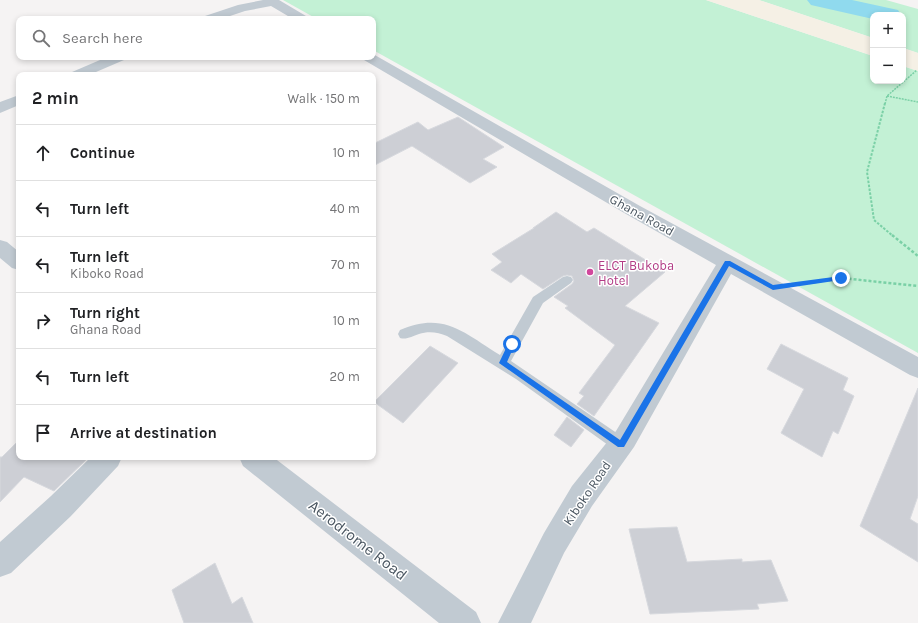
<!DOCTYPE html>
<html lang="en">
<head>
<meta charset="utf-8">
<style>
	body { margin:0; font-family:Karla,sans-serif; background:#f2f2f2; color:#202124 }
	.controls { position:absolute; right:12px; top:12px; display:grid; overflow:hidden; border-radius:8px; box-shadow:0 2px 6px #0003 }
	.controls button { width:36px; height:36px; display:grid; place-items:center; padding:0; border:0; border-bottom:1px solid #e0e0e0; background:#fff; color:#202124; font:20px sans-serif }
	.stop { position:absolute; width:12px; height:12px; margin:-9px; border:3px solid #1a73e8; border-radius:50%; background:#fff }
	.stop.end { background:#1a73e8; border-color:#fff; box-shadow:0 1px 4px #0008 }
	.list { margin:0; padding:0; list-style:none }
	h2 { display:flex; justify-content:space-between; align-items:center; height:52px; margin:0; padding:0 16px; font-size:17px }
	h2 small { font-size:13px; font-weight:400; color:#757577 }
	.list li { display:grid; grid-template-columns:26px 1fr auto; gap:12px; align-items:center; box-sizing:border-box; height:56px; padding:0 16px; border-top:1px solid #e0e0e0 }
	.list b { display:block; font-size:15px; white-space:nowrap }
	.list p { margin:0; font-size:13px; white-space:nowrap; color:#757577 }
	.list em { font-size:13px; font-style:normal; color:#757577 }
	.icon { flex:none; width:22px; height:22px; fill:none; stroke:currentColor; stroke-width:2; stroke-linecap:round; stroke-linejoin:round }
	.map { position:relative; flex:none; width:918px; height:623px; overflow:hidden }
	.search { position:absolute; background:#fff; box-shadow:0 2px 6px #0003; left:16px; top:16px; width:360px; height:44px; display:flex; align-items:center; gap:10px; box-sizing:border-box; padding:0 14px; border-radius:8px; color:#757577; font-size:15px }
	.panel { position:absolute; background:#fff; box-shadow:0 2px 6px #0003; left:16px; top:72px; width:360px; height:388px; border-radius:8px }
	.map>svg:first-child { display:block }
</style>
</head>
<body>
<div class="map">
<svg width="918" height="623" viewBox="0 0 918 623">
	<rect width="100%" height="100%" fill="#f5f3f3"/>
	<path fill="#c3f1d5" d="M283 0H706L873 56V81H903V66L918 71V353L373 50V19H317Z
		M759 0H886L918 9V53L903 48V15H873V38Z"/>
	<path fill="#f5f0e5" d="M706 0H759L873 38V56Z
		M903 48 918 53V71L903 66Z"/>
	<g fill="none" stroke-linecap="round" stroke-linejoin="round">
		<path fill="#90daee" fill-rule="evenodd" d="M807 0H852L898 10 901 15H873V19L811 5Z"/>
	</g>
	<path fill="#cdcfd5" stroke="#d7d9de" d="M458 117 504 147 483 159 497 167 470 183 412 146 373 166V144L418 122 428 130Z
		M556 212 587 232 594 228 665 272 625 306 659 323 594 416 577 404 584 396 579 393 615 345 565 308 568 306 554 297 572 284 574 281 572 276 567 275 563 276 543 289 521 274 511 283 491 270 502 262 492 254 534 228H533Z
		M781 344 848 378 843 390 854 396 838 434 833 431 822 457 781 433 804 389 767 369Z
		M430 346 458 363 403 423 374 402Z
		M918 388V496L910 519 918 524V562L860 526Z
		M567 417 584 430 571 447 554 435Z
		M19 440V457H89L54 491 24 477 0 502V457H2Z
		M677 527 687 562 742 559V562L771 560 788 601 757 604 759 609 650 614 629 529Z
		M215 563 232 604 242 597 253 623H184L172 590Z"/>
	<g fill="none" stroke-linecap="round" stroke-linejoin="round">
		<path stroke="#7ad0a6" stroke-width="1.5" stroke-dasharray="2 1" stroke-linecap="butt" d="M887 96 918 102
			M885 104 887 96 917 70"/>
		<path stroke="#7ad0a6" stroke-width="2" stroke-dasharray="2.5 1.5" stroke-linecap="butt" d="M885 103 867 172 874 220 893 236"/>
		<path stroke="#7ad0a6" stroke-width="2.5" stroke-dasharray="3 2" stroke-linecap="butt" d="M892 235 918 256
			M809 283 841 278 918 286"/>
		<path fill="#c1cad2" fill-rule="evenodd" d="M567 276 571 277 573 280 571 283 543 303 511 361 627 440 629 445 627 450 621 452 615 450 516 379 447 336C438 332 428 331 419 334 412 336 407 340 400 338L398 334 400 330C444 311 464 333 500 355L533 297 563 277Z"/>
		<path fill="#c1cad2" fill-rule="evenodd" d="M263 0H279L306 16 308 19H293L271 6 245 11 221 19H203L205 16 238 5Z
			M373 54 640 206 918 357V378L910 375 731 274 634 447 592 506 564 553 531 623H498L544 533 572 486 616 431 716 265 626 214 364 60 362 57H373Z
			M107 57H126L124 60 89 75H70L72 72Z
			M19 95V105L0 113V102Z
			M0 240 7 242 19 252V270L12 268 0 258Z
			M91 457H122L118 466 71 516 11 573 0 577V542L51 496Z
			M239 457H273L476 612 481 623H439L243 466Z"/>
	</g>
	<path fill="#1a73e8" d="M725 261H730L773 285 841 276 844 278 841 280 773 290 729 266 624 447H618L499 363 509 342H514L515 344 507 362 620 440Z"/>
	<circle fill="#d1479c" stroke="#fff" stroke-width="1.5" cx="590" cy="272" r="4"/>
	<g text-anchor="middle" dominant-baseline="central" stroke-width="3" stroke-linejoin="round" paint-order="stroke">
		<g font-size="13" fill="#4a5661" stroke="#fff">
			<text transform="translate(642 215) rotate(29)">Ghana Road</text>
			<text transform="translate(587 493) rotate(-56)">Kiboko Road</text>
		</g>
		<g font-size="13" fill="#b23c85" stroke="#fff" text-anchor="start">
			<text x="598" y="265">ELCT Bukoba<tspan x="598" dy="15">Hotel</tspan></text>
		</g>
		<g font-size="16" fill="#4a5661" stroke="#fff">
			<text transform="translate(358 540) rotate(38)">Aerodrome Road</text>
		</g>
	</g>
</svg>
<div class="controls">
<button>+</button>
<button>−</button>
</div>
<div class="stop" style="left:512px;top:344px"></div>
<div class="stop end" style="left:841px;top:278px"></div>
<div class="search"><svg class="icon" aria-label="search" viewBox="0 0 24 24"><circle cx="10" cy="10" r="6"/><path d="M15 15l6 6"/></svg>Search here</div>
<section class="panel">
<h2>2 min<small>Walk · 150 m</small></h2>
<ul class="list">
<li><svg class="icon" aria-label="ahead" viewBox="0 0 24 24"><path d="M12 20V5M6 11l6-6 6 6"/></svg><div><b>Continue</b></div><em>10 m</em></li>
<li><svg class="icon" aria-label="left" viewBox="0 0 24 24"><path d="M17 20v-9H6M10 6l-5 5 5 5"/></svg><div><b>Turn left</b></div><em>40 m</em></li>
<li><svg class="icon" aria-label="left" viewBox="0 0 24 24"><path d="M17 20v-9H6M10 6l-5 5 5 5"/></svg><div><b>Turn left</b><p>Kiboko Road</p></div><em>70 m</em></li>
<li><svg class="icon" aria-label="right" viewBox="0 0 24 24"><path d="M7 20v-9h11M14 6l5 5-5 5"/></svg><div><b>Turn right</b><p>Ghana Road</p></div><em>10 m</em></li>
<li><svg class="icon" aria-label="left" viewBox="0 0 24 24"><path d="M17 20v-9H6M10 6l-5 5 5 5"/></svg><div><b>Turn left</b></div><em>20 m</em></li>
<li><svg class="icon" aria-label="arrive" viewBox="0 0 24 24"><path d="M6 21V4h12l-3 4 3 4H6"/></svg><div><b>Arrive at destination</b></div></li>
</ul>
</section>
</div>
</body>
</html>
